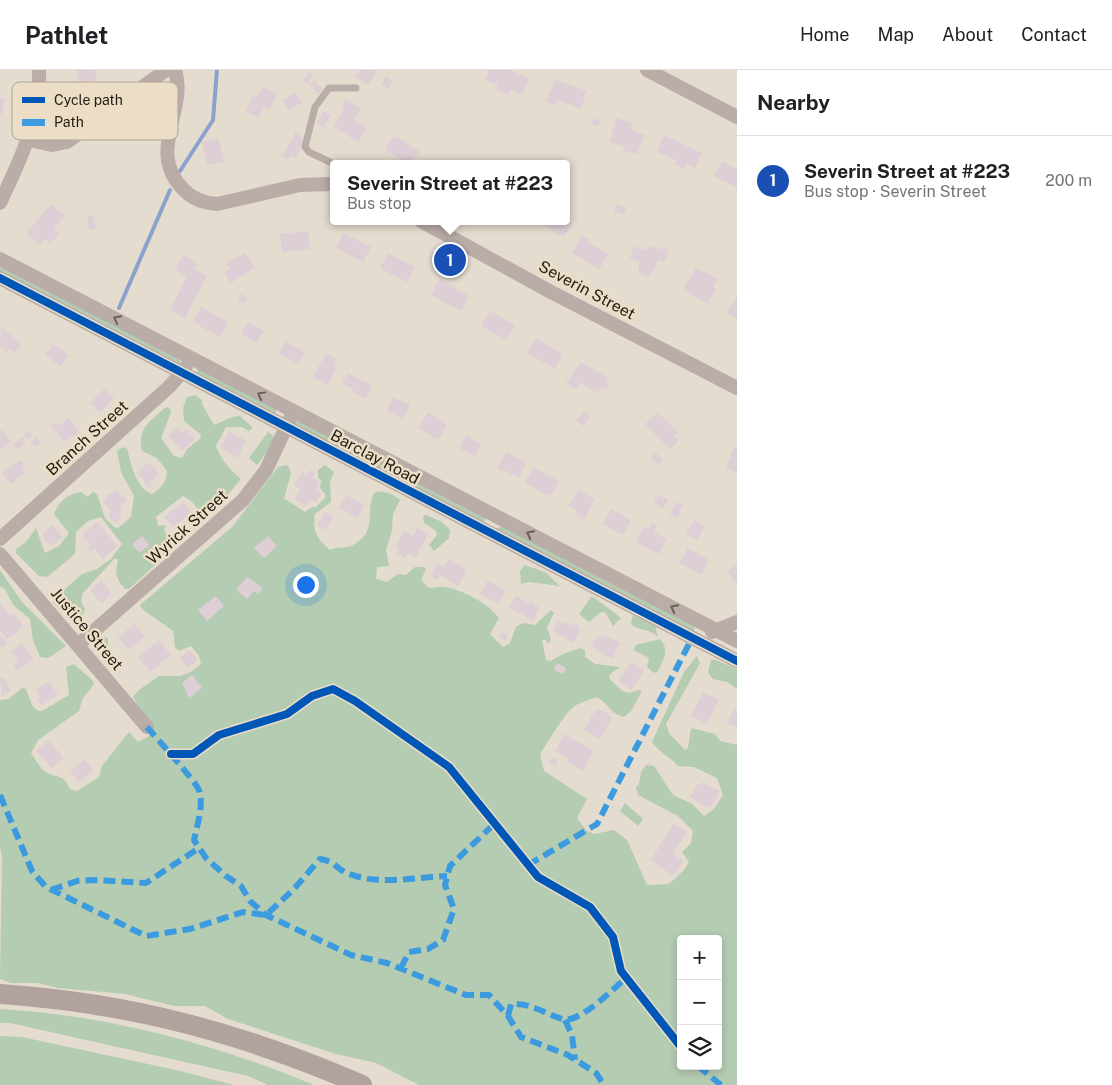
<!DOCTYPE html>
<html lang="en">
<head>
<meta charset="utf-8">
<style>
	body { margin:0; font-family:"Public Sans",sans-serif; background:#f2f2f2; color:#202124 }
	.controls { position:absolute; right:15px; bottom:15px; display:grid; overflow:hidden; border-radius:5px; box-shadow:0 2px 8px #0003 }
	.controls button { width:45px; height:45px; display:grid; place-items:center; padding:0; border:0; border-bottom:1px solid #e0e0e0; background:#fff; color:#202124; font:25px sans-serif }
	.you { position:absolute; left:305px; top:514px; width:18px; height:18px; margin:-12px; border:4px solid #fff; border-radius:50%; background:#1a73e8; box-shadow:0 0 0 8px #1a73e833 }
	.badge { display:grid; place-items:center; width:32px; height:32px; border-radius:50%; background:#0f766e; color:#fff; font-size:16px; font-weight:700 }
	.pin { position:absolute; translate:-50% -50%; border:2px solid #fff; box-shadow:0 1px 5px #0006 }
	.popup { position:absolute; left:330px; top:90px; width:240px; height:65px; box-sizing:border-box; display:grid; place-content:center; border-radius:5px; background:#fff; filter:drop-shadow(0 1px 4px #0005); font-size:16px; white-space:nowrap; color:#757577 }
	.popup b { font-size:19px; color:#202124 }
	.popup::after { content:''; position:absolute; left:50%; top:100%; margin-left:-10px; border:10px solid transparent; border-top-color:#fff }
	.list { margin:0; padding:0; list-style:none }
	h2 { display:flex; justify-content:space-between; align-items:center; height:65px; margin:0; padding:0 20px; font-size:21px }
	h2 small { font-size:16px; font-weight:400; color:#757577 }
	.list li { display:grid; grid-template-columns:32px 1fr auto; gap:15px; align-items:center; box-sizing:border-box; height:90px; padding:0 20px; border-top:1px solid #e0e0e0 }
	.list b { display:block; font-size:19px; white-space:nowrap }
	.list p { margin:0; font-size:16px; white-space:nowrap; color:#757577 }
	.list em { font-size:16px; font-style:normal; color:#757577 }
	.icon { flex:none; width:28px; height:28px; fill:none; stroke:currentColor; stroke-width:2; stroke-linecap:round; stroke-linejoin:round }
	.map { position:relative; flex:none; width:737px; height:1015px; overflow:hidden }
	header { display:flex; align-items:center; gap:30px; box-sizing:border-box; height:70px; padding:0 25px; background:#fff; border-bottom:1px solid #e0e0e0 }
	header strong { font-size:24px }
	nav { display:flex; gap:28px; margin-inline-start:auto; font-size:18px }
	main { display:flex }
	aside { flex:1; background:#fff }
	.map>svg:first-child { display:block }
</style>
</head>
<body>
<header>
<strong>Pathlet</strong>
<nav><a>Home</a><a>Map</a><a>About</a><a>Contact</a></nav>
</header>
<main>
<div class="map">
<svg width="737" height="1015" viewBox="0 0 737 1015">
	<rect width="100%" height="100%" fill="#e4dcce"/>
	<path fill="#b4ccb1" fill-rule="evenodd" d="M0 194 180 290V295L0 202Z
		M198 299 276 339V343L274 345 196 304Z
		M195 325 202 330V334L214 355 232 347 240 346 253 358 249 361 242 357H226L216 376C219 387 232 402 241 409L217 437 200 451C199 437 195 433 183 426L156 447 158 456 166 455 164 459 168 467 167 484 129 519H125C115 508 115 504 118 490L115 488 83 523 81 531 85 539 80 551 76 552 53 533 54 529 82 504 97 499 111 489 122 474 101 447 88 451 76 462 75 484 47 507 39 506 16 483V479L26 472 36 458 45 483 59 476 69 463 54 444C59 432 67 424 81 422L88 427 93 422 97 424 105 448 114 457 118 458 131 447 134 426 121 402 117 381 123 377 127 379C131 393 136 419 152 424 162 418 166 412 167 401L157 388 142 381C137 358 150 352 166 337L170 338 171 342 161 368 174 386 182 388 187 379 201 368 200 364 184 351 183 338 187 327Z
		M299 350 485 448 484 453 295 358 294 353Z
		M268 362 277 369 257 395 249 388Z
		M286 395 289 397 291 404 284 428 305 442 312 437H316L325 428V424L320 418 321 410 318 408V400L325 395 334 402 330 413 331 432 315 444C312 461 317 469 330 480 338 476 346 479 353 475 378 462 365 441 374 423 382 419 393 424 400 430L393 444 392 461 386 479 389 496 377 497 376 509 387 512 398 504 406 505 415 497H423L426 499 421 510 429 518C434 518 440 516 445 517 463 520 489 534 499 548L490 564 503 577 510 573 516 557 523 553 535 555 551 540 554 543 547 557 551 570 548 574 546 570H542L546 590 550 591 565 583 581 578 585 580V587L595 594 620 597 610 604 609 608 622 621 630 623 638 620 642 621 631 641 624 647C612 645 608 633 597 627 590 630 581 632 575 636 565 642 548 672 540 684L544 701 587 729 577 748 586 760 594 764 614 760 627 770 647 815 669 814 684 800 689 792 682 782 691 773 693 761 678 746 638 725 636 717 639 714 641 702 646 695 654 696 673 725 692 734 704 746 714 739 723 725 717 708 694 697 678 696C670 686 659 683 652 672L684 602 697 586 700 593 666 654 669 663 685 680 688 678 691 658 715 664 720 671 737 675V1015H419L376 993 336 984 228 949 205 936H174L125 924 58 918 37 913H11L0 909 2 787 0 778V630L9 629 22 618 26 619 32 635 38 641H42L69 625 66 597 74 594 92 610 94 614 82 630 79 641 38 670 31 683C35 688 39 697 44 701 55 709 63 702 70 719L77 721 99 707 102 696 129 662 138 672 149 666 153 660 133 627 139 620 159 606H180L191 602 201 594 199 586 191 576 179 581 175 577 173 561 142 539 140 535 232 457 278 397ZM681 869H718V996H681Z
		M426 445 442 452 450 460 449 468 434 481 429 475 437 465 436 461 424 453 423 446Z
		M502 456 694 556 695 559 692 562 496 459Z
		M525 495 545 502 560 516 529 512 521 514 520 501Z
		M0 500 22 532 66 576 48 588 40 587 33 570 30 549 13 535 5 519 0 516Z
		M591 527 595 528 621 548 613 556 605 542H601L589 552 579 544Z
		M633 545 655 555 658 567C649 558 638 561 631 554Z
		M101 567H105L108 569C107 581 115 587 114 599L102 589 97 575Z
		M660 569C670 581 664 588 658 601L654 603 647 597 649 588 634 580 636 575Z
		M711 590H716L737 599V619L727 612 713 609 708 602Z
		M625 733 643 749 638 756 620 741Z
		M0 939C107 945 215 974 314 1015H268L248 1006 10 953H0Z
		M0 966 22 967 176 1000 234 1015H0Z"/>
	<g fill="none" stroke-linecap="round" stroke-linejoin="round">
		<path stroke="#8aa3cc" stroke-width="4" d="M180 101 213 50 217 0
			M119 238 170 120"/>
	</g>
	<path fill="#decfd6" d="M76 0H95L97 10 78 13Z
		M359 0H375L374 2 376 3 368 15 355 7Z
		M489 0H510L529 8 522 25 511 20 509 25 496 20 498 15 485 10Z
		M309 2 314 6 307 14 302 11Z
		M386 6 393 11 388 19 381 14Z
		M314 10 323 19 318 24 310 15Z
		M555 10 587 21 581 39 558 30 556 35 546 32Z
		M263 17 277 24 269 40 264 37 259 48 246 41 253 26 257 27Z
		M295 22 302 32 289 41 282 31Z
		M0 27 5 29 2 44H0Z
		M345 29 361 39 354 49 367 58 358 72 334 57 344 38 341 36Z
		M324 41 331 46 323 58 316 53Z
		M593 48 600 51 597 57 591 53Z
		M616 48 633 53 631 60 645 65 637 84 623 81 625 76 610 72Z
		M296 62 305 71 295 88 291 86 288 90 282 86Z
		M394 65 419 81 411 94H406L385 79Z
		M664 65 702 83 695 98 686 94 684 99 674 94 676 90 657 82Z
		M218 68 224 91 207 95 202 72Z
		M722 91 737 99V118L714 106Z
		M51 134 65 146 54 159 59 164 50 174 45 169 40 175 26 163Z
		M617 134 626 138 623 145 614 141Z
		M93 145 96 159 89 160 87 146Z
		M566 149 573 153 563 167 539 151H566Z
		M308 161 310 179 282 182 280 164Z
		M343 163 371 177 363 192 336 178Z
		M582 165 590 170 588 172 609 184 599 199 572 183Z
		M634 176 647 181 649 176 660 180 661 177 669 180 664 193 658 190 653 203 650 202 649 207 638 203 639 191 630 188Z
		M245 183 255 197 231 213 224 203 230 199 226 193Z
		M388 183 415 197 407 212 380 198Z
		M183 185 197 193 194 199 207 206 185 248 170 240 187 206 175 200Z
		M696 198 718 209 713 217 717 219 707 234 683 219Z
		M439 209 469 226 461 241 431 225Z
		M241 224 248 227 245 234 238 230Z
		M737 226V250L727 242Z
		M201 237 228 252 220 267 193 252Z
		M490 241 515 256 506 270 481 256Z
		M248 252 264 261 257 273 241 264Z
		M1 257 22 274 15 283 10 279 7 282 0 276Z
		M536 268 563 284 555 299 527 283Z
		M285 271 305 282 299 294 279 284Z
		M53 274 69 285 61 296 45 285Z
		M326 283 337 289 334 296 337 297 327 315 313 307Z
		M581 292 608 308 605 312 609 315 606 320 602 317 598 323 580 312 576 319 566 313Z
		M348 303 373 316 366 329 352 322 353 319 342 313Z
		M104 319 114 328 101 342 90 333Z
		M393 327 410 335 403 349 387 341Z
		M584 341 590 346 583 356 576 351Z
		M428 342 447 355 438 370 418 358Z
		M658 342 678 362 674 365 679 370 670 379 645 354Z
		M68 348 80 362 64 372 51 356 55 352 59 356Z
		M177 357 182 363 186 359 195 369 182 381 168 365Z
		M2 360 11 371 0 380V361Z
		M28 360 33 366 28 369 23 364Z
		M229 361 246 371 237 388 220 378Z
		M466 365 481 374 475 386 459 378Z
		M22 367 26 372 18 380 13 375Z
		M36 367 41 373 36 377 31 371Z
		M734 376 737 377V403L726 399Z
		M506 382 526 393 519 407 497 398Z
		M656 383 663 390 658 394 651 387Z
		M20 390 25 396 22 399 25 403 11 414 2 403Z
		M149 392 159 404 149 412 152 415 150 418 137 403Z
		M534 397 559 411 550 427 525 412Z
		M310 400 316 403 313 408 320 412 315 420 322 423 316 432 310 429 306 436 295 429 300 419 294 416 302 402 307 405Z
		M116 420 122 427 124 425 127 429 120 438 122 441 119 444 122 447 115 453 108 446 112 442 103 432 108 427 106 426Z
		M578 420 595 429 584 450 577 446 576 440 569 436Z
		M346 425 365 435 358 448 339 438Z
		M659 425 668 430 662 439 654 431Z
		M183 432 192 443 173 457 164 447Z
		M676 432 683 435 677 448 670 444Z
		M611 439 631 450 623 465 603 454Z
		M325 442 334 447 326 460 317 455Z
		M695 450 705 457 696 470 686 464Z
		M97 452 118 476 103 489 95 479 91 482 87 478 91 475 82 465Z
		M652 453 657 456 654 462 667 469 659 484 636 472 644 456 649 459Z
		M53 455 63 467 52 476 49 472 47 473 42 464Z
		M417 458 428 464 416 487 408 483 405 488 397 483 399 478 395 476 404 461 413 466Z
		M142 466 149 475 139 483 132 474Z
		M268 466 277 476 264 488 254 478Z
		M688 478 709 490 701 505 679 493Z
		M449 489 467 500 458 516 440 505 437 510 430 506 437 494 444 497Z
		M737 494V511L734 513 728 501Z
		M247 507 263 518 258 524 254 521 247 529 236 520Z
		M101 510 112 524 101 533 90 520Z
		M488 510 506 521 499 534 480 524Z
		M216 526 224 536 207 551 198 540Z
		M516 526 529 533 530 530 539 538 533 551 509 537Z
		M0 533 11 546 14 544 24 556 7 569 0 560Z
		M558 550 565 554 566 552 573 556 575 553 579 555 578 557 581 559 574 573 553 561Z
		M134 554 145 566 129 580 118 568Z
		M502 562 508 565 506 571 499 568Z
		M0 565 7 572 2 577 0 575Z
		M602 565 621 572 612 589 591 576 597 566 600 568Z
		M159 570 171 585 150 602 138 587Z
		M22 573 34 589 16 601 13 596 18 592 11 582Z
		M190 580 198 590 188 598 180 588Z
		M631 592 644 601 632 620 618 611Z
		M557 593 566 598 563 604 554 600Z
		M192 605 202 618 189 628 182 613Z
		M3 607 11 620 2 626 0 609Z
		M49 611 58 625 41 635 37 629 40 626 36 620Z
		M703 622 719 630 707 654 691 646Z
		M735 638 737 640V658L727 653Z
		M596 639 605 642 612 648 600 669 584 660Z
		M564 664 594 681 583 701 566 691 567 688 555 681Z
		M48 670 64 688 52 698 36 681Z
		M553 687 558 690 555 696 549 692Z
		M85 689 94 700 79 712 70 701Z
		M702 712 720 721 710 739 690 727 698 714 700 715Z
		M674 753 687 762 673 784 683 791 673 806 651 790Z"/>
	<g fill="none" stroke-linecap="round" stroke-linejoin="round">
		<path stroke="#baada8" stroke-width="7" d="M334 94 309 82 305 77 315 37 329 18H356"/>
		<path stroke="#baada8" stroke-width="14" d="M175 0C188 40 146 81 183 119 192 129 204 133 217 134L300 115 334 114
			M647 0 737 47
			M29 70 52 75 67 72 166 0
			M0 133C20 90 41 49 39 0
			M421 151 551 222 737 318
			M0 189 737 571
			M0 208 737 591
			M0 469 170 316 186 297
			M0 484 147 657
			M712 562 737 552
			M78 575 243 430 266 400 290 349"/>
		<path stroke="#b1a29d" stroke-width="20" d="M0 924C131 933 242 963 362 1015"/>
		<path stroke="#3c9bdf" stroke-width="6" stroke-dasharray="12 6" stroke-linecap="butt" d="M147 657C156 668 199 714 200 723 203 738 197 756 194 770L206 788 226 806 241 816 250 831 266 845 351 885 387 893 466 925H489L508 946 521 967 568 985 596 1003 604 1015
			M0 725 32 801 46 817 146 866 190 859 243 842 266 845 293 820 320 789C335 791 335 798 347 803 376 816 416 807 447 806
			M528 795 597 754 692 568
			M51 820 77 811 93 810 146 813 199 778
			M401 898 409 882 428 879 443 870 454 839 445 815 450 796 494 754
			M508 946 511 934C531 933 544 943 562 949 578 955 614 918 626 908
			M565 950 572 965 575 990
			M698 996 721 1015"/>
		<defs>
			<path id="cycleway" d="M0 208 737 591
				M171 684H193L219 665 287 644 312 626 333 619 355 631 449 697 538 807 590 837 613 867 621 901 681 977"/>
		</defs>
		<use href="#cycleway" stroke="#ecdec6" stroke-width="11"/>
		<use href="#cycleway" stroke="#0057b8" stroke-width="8"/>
	</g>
	<defs><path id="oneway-chevron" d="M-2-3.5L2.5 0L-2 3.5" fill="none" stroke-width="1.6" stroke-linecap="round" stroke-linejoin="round" transform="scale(1.25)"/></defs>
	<g stroke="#685f58">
		<use href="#oneway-chevron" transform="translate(117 249) rotate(-153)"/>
		<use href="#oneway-chevron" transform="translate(261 325) rotate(-151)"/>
		<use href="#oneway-chevron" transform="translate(530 464) rotate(-153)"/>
		<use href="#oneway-chevron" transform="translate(674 538) rotate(-153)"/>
	</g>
	<g text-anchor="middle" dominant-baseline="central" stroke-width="5" stroke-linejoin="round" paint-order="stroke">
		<g font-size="16" fill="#252017" stroke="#ecdec6">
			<text transform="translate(587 220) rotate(28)">Severin Street</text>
			<text transform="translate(87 368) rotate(-42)">Branch Street</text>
			<text transform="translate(375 387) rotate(28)">Barclay Road</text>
			<text transform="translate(187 457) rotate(-42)">Wyrick Street</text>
			<text transform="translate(87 559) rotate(50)">Justice Street</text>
		</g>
	</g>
	<rect x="12" y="12" width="166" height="58" rx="8" fill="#ecdec6" stroke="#b0a592" stroke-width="1"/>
	<rect x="22" y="27" width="23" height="6" fill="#0057b8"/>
	<rect x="22" y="49" width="23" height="7" fill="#3c9bdf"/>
	<g font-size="14" fill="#252017">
		<text x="54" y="35">Cycle path</text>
		<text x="54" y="57">Path</text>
	</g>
</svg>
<div class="controls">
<button>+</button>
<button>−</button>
<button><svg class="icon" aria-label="layers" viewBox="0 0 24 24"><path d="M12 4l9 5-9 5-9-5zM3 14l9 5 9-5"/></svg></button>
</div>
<div class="you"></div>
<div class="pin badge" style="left:450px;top:190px;background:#1a4fb4">1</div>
<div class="popup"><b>Severin Street at #223</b>Bus stop</div>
</div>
<aside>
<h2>Nearby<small></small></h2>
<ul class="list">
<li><span class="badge" style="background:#1a4fb4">1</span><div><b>Severin Street at #223</b><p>Bus stop · Severin Street</p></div><em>200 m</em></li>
</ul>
</aside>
</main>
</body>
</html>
